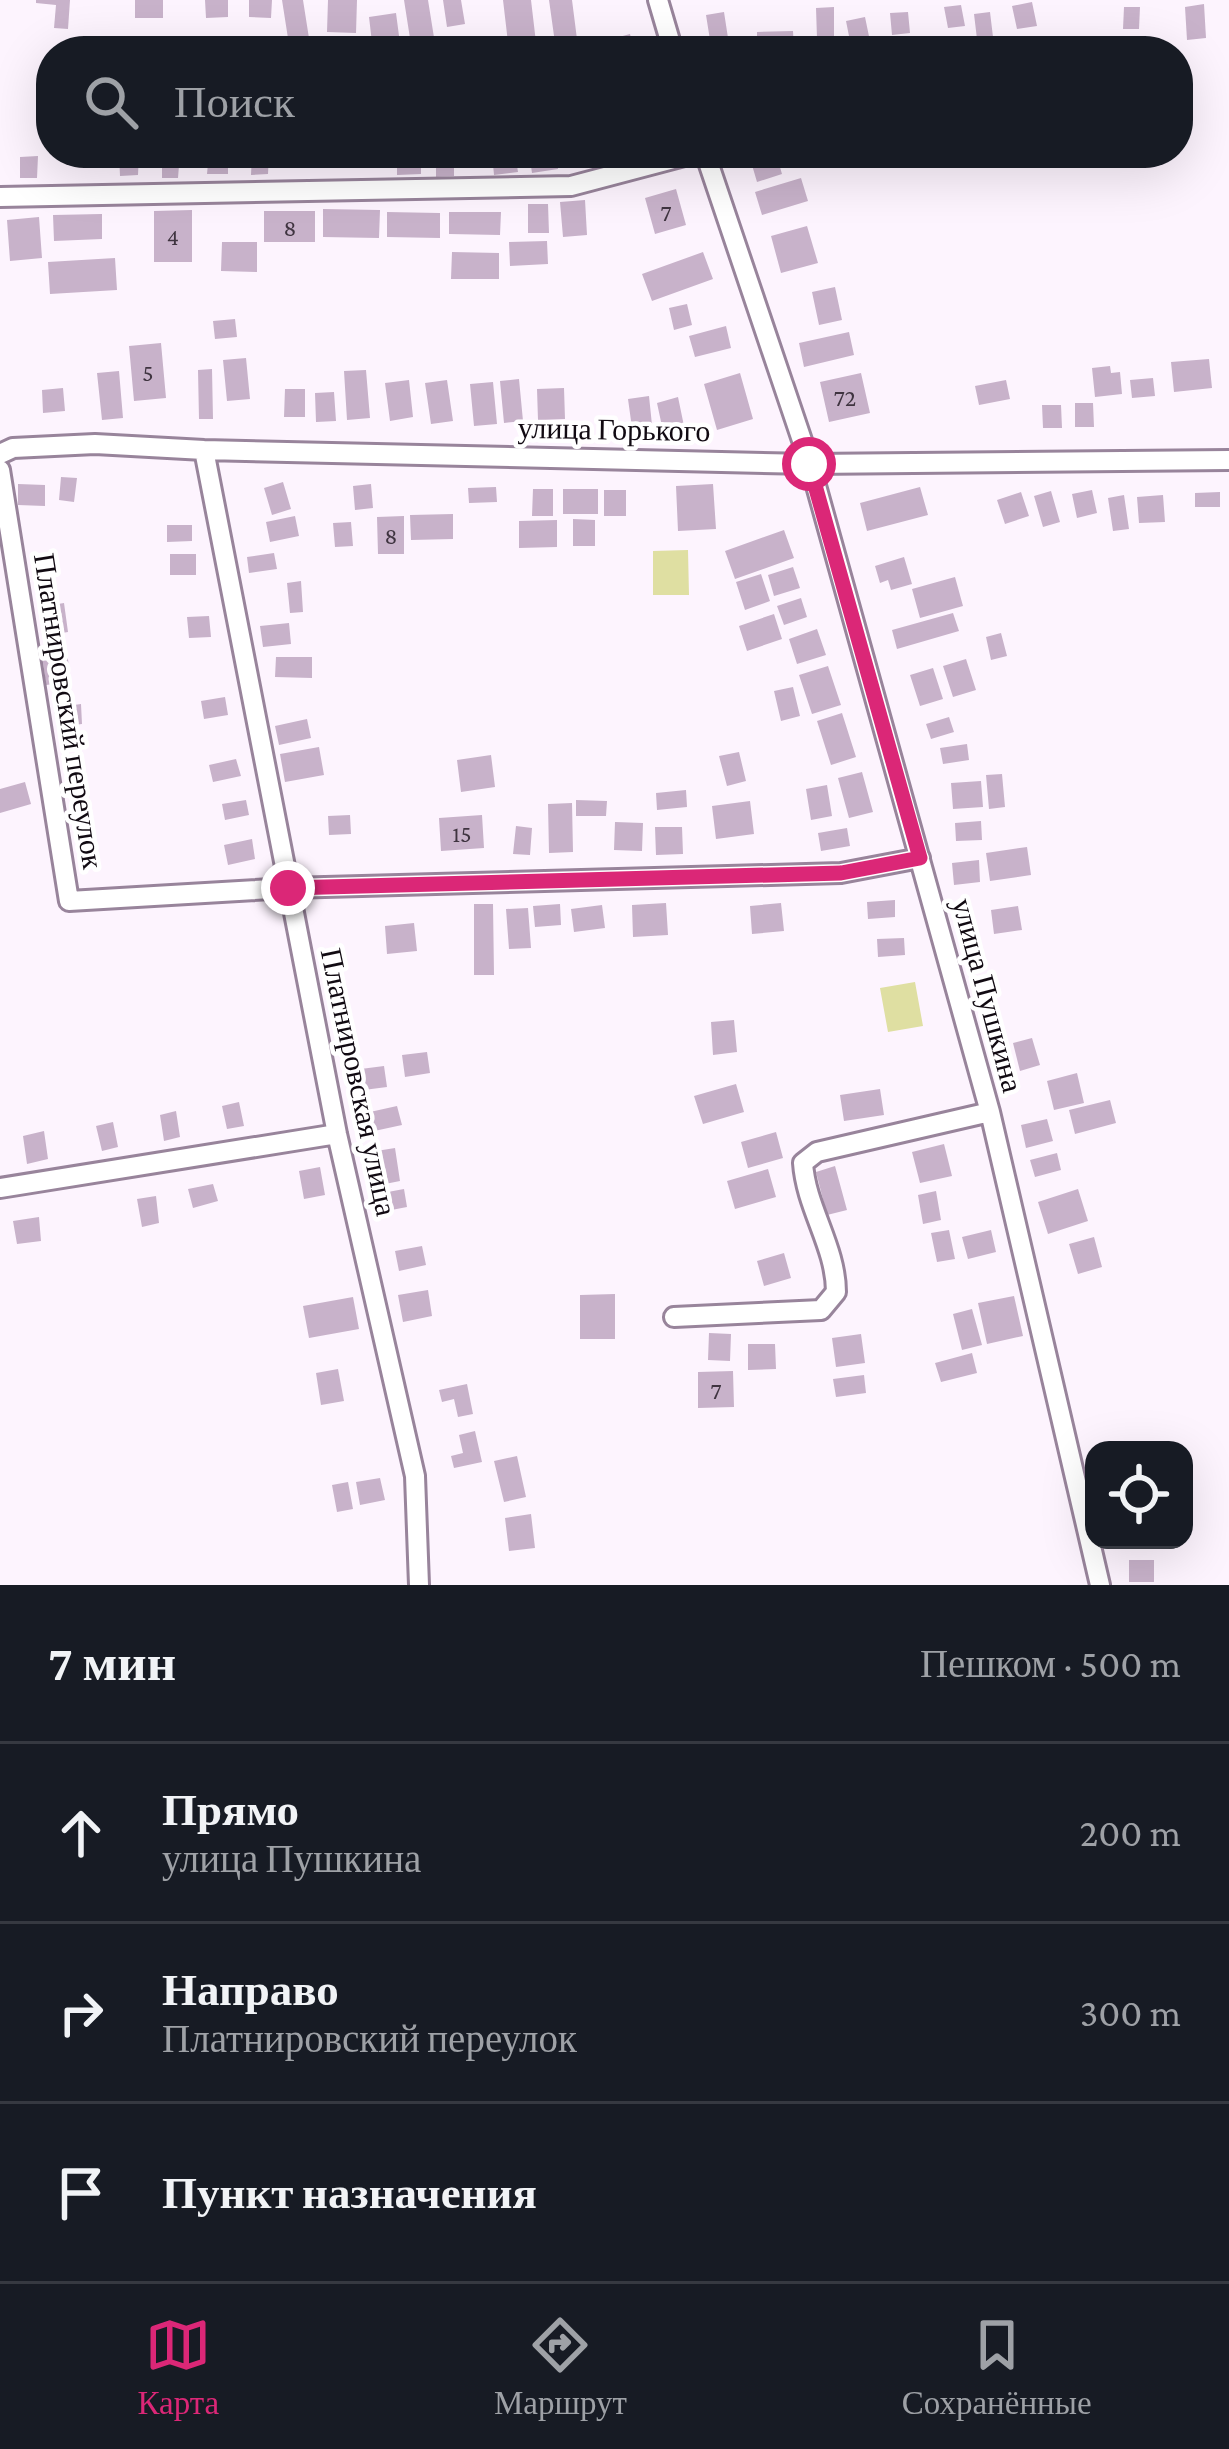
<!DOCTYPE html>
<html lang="ru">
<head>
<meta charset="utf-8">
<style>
	body { margin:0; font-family:"Crimson Pro",serif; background:#20242c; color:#f1f3f6 }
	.controls { position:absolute; right:36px; bottom:36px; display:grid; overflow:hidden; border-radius:24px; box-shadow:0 12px 48px #0002 }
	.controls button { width:108px; height:108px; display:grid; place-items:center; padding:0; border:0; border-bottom:3px solid #363941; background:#171b24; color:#f1f3f6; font:60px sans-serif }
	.stop { position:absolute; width:36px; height:36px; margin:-27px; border:9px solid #db2777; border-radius:50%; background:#fff }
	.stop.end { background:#db2777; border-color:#fff; box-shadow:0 3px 12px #0008 }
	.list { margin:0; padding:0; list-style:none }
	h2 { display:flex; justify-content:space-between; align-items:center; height:156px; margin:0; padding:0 48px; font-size:51px }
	h2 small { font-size:39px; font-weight:400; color:#9ea1a6 }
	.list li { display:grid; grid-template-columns:78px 1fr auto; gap:36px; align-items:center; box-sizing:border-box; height:180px; padding:0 48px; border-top:3px solid #363941 }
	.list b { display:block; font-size:45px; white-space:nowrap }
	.list p { margin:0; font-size:39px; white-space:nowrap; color:#9ea1a6 }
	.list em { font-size:39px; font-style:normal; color:#9ea1a6 }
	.icon { flex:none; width:66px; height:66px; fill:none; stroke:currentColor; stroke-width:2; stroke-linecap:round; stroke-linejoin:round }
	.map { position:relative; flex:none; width:1229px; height:1585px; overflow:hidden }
	.search { position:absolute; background:#171b24; box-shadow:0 12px 48px #0002; left:36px; right:36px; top:36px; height:132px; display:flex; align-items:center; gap:30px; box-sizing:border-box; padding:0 42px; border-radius:48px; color:#9ea1a6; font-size:45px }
	.sheet { height:696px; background:#171b24 }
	nav { display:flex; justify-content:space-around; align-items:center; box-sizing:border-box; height:168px; border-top:3px solid #363941; background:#171b24; font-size:33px; color:#9ea1a6 }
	nav a { display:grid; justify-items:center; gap:6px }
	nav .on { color:#db2777 }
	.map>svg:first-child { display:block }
</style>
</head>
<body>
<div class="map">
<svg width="1229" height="1585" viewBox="0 0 1229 1585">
	<rect width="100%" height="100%" fill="#fdf4fe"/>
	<path fill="#dfdfa2" d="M688 550 689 595H653V551Z
		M915 982 923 1026 888 1032 880 988Z"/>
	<path fill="#c8b2ca" d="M36 0H70L68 29 54 28 56 5 36 3Z
		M135 0H163V18H135Z
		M205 0H228V17L206 18Z
		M249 0H272L271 18 249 17Z
		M282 0H303L311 51H290Z
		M328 0H357L356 33 327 32Z
		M404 0H428L436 50 412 51Z
		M443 0H461L465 24 447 27Z
		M503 0H531L537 51H509Z
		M549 0H572L578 47 556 50Z
		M1032 2 1037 26 1017 29 1012 6Z
		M1204 4 1206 38 1187 40 1185 7Z
		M961 5 965 26 948 28 944 7Z
		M834 7V38H817L816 8Z
		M1124 7H1140L1139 29H1123Z
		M724 12 728 38 710 40 706 15Z
		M908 12 910 33 892 35 890 13Z
		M990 12 993 37 977 39 974 14Z
		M396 13 401 51H373L369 17Z
		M865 17 871 46 852 51 846 21Z
		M793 31 794 50 757 51V32Z
		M630 34 634 51H587L586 46Z
		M119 153H139L138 175 120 176Z
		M162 153H180L178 178H162Z
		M209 153H228V174H207Z
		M252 153H269L268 174 251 175Z
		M397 153H421V174L397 175Z
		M436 153H454V176L436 177Z
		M492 153H515L518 172 494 175Z
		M529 153H556L558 169 532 173Z
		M38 156 37 178H20V157Z
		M777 157 782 174 757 182 752 165Z
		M801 178 808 201 762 215 755 192Z
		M676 189 686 225 655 234 645 198Z
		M585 200 587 235 563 237 560 202Z
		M528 204H548L549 233H528Z
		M323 209 380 210 379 238 323 237Z
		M192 210V262H154V211Z
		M264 211H315V242H264Z
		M387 212 440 213V238L387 237Z
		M449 212H501L500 235 449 234Z
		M102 214V239L54 241 53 215Z
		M39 217 42 258 10 261 7 220Z
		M807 226 818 263 781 273 771 236Z
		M547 241 548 264 510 266 509 242Z
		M222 242H257V272L221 271Z
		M452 252 499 253V279H451Z
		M703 252 713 279 652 301 642 274Z
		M115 258 117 290 50 294 48 262Z
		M835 287 842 320 819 325 812 292Z
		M687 304 692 325 674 330 669 308Z
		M235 319 237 337 215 339 213 321Z
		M726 326 731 348 695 357 689 336Z
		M849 332 854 355 804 367 799 343Z
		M161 343 166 398 134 401 129 346Z
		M246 358 250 399 227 401 223 360Z
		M1209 359 1212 388 1174 392 1171 362Z
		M1110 366 1111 373 1120 372 1122 394 1095 397 1092 368Z
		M212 369 213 419H199L198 370Z
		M366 370 370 418 347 420 344 371Z
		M119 371 123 418 102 420 97 373Z
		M740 373 753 419 717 430 704 384Z
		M861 373 870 413 829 422 820 382Z
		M1153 378 1155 396 1132 398 1130 380Z
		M519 379 523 421 504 423 500 381Z
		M409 380 413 417 390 421 385 383Z
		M447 380 453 421 431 424 425 383Z
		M1006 380 1010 399 979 405 975 386Z
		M493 382 497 424 474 426 470 384Z
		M63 388 65 411 43 413 42 390Z
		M564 388 565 419 538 420 537 389Z
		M285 389H305V417H284Z
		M334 392 336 421 316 422 315 393Z
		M649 396 652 425 632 428 628 399Z
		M678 397 684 426 663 431 657 403Z
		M1075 403H1093L1094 427H1075Z
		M1042 405H1061L1062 428H1043Z
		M61 477 77 478 74 502 59 500Z
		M283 482 291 509 272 515 264 488Z
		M18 484 45 485V506L18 505Z
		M371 484 373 508 355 510 353 486Z
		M713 484 716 529 678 531 676 486Z
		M496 487 497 502 469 503 468 488Z
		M920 487 928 515 867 531 860 503Z
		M533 489H553V516H532Z
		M563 489H598V514H563Z
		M604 490H626V516H604Z
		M1092 490 1097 513 1077 518 1072 494Z
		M1051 491 1060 522 1043 527 1034 496Z
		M1021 492 1029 516 1005 524 997 500Z
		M1220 492V507H1195V493Z
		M1124 495 1129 529 1113 531 1108 498Z
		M1163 495 1165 522 1139 523 1137 497Z
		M453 514V539L411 540 410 515Z
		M295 516 299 536 270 542 266 522Z
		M404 516V554H378L377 517Z
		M573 519 595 520V546H573Z
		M557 520V547L519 548V521Z
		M351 522 353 546 335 547 333 523Z
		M167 525H192V541L167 542Z
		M784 530 794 558 735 579 725 551Z
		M274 553 277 569 249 573 247 557Z
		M170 554H196V575H170Z
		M904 557 912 584 891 590 888 580 880 583 875 566Z
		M793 567 800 588 774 596 768 575Z
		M761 574 770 601 745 610 736 582Z
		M955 577 963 606 920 618 912 589Z
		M301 581 303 612 290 613 287 583Z
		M801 598 807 617 784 625 777 606Z
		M64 603 68 632 44 636 40 607Z
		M953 613 959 631 897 649 892 630Z
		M774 614 782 639 747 651 739 626Z
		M209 616 211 637 189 638 187 617Z
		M289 623 291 644 263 647 260 626Z
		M817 629 826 655 797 664 789 639Z
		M1001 633 1007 656 991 660 986 637Z
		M67 652 71 682 46 685 42 655Z
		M276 657H312V678L275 677Z
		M966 659 976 690 953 697 943 666Z
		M828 666 841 705 812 714 799 675Z
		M933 668 943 699 920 706 910 675Z
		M793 687 800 716 781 721 774 691Z
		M225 697 228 715 204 719 201 701Z
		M81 704 82 724 57 727 54 708Z
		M842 713 856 757 831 765 817 721Z
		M949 717 954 732 931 739 926 724Z
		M307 719 311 738 279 745 275 726Z
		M967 744 969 760 943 764 940 748Z
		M319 747 324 775 285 782 280 754Z
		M739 752 746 781 727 786 719 756Z
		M491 755 495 787 461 792 457 760Z
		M236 759 241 776 213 782 209 765Z
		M862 772 873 812 849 818 838 778Z
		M1002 774 1005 807 989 809 986 775Z
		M981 781 983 807 953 809 951 783Z
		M25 782 31 804 0 813V789Z
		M827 785 832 816 811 820 806 789Z
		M686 790 687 807 657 810 656 793Z
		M246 800 249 815 225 820 222 804Z
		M576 800 607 801 606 816H576Z
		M750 801 754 834 716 839 712 806Z
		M572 803 573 852 549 853 548 804Z
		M350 815 351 834 329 835 328 816Z
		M482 815 484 848 441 851 439 818Z
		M981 821 982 840 956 841 955 823Z
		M615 822 643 823 642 851 614 850Z
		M516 826 532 828 530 855 513 854Z
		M655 827H682L683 854 656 855Z
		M847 828 850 846 821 851 818 833Z
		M252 839 255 859 228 865 224 845Z
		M1027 847 1031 875 990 881 986 853Z
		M979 860 980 882 954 885 952 863Z
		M895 900V917L868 919 867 902Z
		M666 903 668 935 633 937 632 905Z
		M781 903 784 931 752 934 750 906Z
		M474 904H493L494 975H474Z
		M560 904 561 925 535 927 533 906Z
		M602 905 605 928 574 932 571 909Z
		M1018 906 1022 930 994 934 991 910Z
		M528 908 531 948 509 949 506 909Z
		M414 923 417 951 387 954 385 926Z
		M904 938 905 955 878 957 877 939Z
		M734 1020 737 1052 713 1055 711 1022Z
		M1032 1038 1040 1065 1020 1071 1013 1043Z
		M427 1052 430 1073 405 1077 402 1055Z
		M384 1066 387 1087 356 1091 353 1070Z
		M1077 1073 1084 1103 1054 1110 1047 1081Z
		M736 1084 744 1112 703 1124 694 1096Z
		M880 1089 884 1115 844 1121 840 1095Z
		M1110 1100 1116 1123 1075 1134 1069 1110Z
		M239 1102 244 1126 227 1129 222 1106Z
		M397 1106 402 1125 365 1133 361 1114Z
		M176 1111 180 1137 164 1141 160 1115Z
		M1047 1119 1053 1141 1026 1148 1021 1125Z
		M113 1122 118 1147 102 1151 96 1126Z
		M44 1131 48 1159 27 1164 23 1136Z
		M776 1132 783 1158 748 1168 741 1142Z
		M944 1144 952 1176 920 1183 912 1152Z
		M395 1148 400 1181 375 1186 370 1152Z
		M1057 1153 1061 1170 1035 1177 1030 1160Z
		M835 1166 847 1210 827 1215 816 1172Z
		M320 1167 325 1195 304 1199 299 1171Z
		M768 1169 776 1197 735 1209 727 1181Z
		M213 1184 218 1201 193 1208 188 1189Z
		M404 1189 407 1207 381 1212 377 1194Z
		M1078 1189 1088 1221 1048 1234 1038 1202Z
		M936 1191 941 1220 923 1224 918 1195Z
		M156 1196 159 1223 142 1227 137 1199Z
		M39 1217 41 1241 17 1244 13 1221Z
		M949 1230 955 1259 937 1262 931 1233Z
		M991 1230 996 1252 968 1259 962 1237Z
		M1094 1237 1102 1267 1078 1274 1069 1244Z
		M422 1246 426 1265 399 1271 395 1251Z
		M784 1253 791 1278 764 1286 757 1261Z
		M428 1290 432 1316 403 1322 398 1295Z
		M615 1294V1339H580V1295Z
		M1014 1296 1023 1336 987 1344 978 1303Z
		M353 1297 359 1329 309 1338 303 1306Z
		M972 1309 982 1345 962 1350 953 1314Z
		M709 1333 731 1334 730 1361 708 1360Z
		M861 1334 865 1363 836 1367 832 1338Z
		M748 1344H775L776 1369 748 1370Z
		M972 1353 977 1373 941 1382 935 1363Z
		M338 1369 344 1401 321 1405 316 1373Z
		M733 1371 734 1407 698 1408V1372Z
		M864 1375 866 1393 836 1397 833 1379Z
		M467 1384 473 1414 458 1417 454 1399 442 1402 439 1390Z
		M475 1431 482 1462 454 1468 451 1456 463 1453 459 1435Z
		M517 1456 526 1497 504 1502 494 1461Z
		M380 1478 385 1500 360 1505 356 1482Z
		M348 1482 353 1509 337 1512 332 1485Z
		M531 1514 535 1548 509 1551 505 1518Z
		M1129 1560H1154V1582H1129Z"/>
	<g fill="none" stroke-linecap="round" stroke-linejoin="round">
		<defs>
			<path id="minor" d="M658 0 673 51
				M705 153 810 464 990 1112 1100 1585
				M0 197 571 186 696 153
				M204 450 337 1134 415 1476 419 1585
				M0 454 13 448 95 444 204 450 810 464 1229 460
				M0 470 69 901 288 888 841 873 920 858
				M0 1188 337 1134
				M674 1317 821 1310 836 1292C836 1247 806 1208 803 1163L817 1152 990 1112"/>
		</defs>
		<use href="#minor" stroke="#98849b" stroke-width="24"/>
		<use href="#minor" stroke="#fff" stroke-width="18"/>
	</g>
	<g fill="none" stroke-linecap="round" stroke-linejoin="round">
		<path stroke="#db2777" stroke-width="15" d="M288 888 841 873 920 858 809 464"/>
	</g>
	<g text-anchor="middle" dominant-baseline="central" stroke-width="9" stroke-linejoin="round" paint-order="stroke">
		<g font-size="24" fill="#3f3440">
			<text x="666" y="212">7</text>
			<text x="290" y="227">8</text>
			<text x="173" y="236">4</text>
			<text x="148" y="372">5</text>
			<text x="845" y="397">72</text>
			<text x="391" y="535">8</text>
			<text x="462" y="833">15</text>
			<text x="716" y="1390">7</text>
		</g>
		<g font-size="30" fill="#110a12" stroke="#fff">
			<text transform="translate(614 429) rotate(1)">улица Горького</text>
			<text transform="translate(69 711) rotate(81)">Платнировский переулок</text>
			<text transform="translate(988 995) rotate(75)">улица Пушкина</text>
			<text transform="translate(359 1082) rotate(78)">Платнировская улица</text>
		</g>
	</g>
</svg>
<div class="controls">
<button><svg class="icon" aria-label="locate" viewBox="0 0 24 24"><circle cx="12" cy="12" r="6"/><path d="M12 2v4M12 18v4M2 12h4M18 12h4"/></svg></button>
</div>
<div class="stop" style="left:809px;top:464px"></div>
<div class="stop end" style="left:288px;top:888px"></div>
<div class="search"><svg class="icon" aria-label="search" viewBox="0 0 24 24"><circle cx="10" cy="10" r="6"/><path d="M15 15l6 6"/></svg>Поиск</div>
</div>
<section class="sheet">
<h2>7 мин<small>Пешком · 500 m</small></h2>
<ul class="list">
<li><svg class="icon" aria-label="ahead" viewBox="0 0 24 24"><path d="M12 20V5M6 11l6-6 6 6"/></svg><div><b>Прямо</b><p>улица Пушкина</p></div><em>200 m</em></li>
<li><svg class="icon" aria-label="right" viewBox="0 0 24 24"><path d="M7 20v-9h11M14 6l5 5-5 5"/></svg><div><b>Направо</b><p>Платнировский переулок</p></div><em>300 m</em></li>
<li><svg class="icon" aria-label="arrive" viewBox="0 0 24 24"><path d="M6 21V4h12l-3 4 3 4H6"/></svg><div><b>Пункт назначения</b></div></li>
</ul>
</section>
<nav>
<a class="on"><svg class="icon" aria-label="map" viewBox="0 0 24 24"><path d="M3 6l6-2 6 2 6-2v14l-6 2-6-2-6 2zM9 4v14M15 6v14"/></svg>Карта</a>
<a><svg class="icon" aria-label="directions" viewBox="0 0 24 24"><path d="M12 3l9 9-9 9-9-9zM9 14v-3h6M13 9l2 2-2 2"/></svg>Маршрут</a>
<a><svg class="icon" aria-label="saved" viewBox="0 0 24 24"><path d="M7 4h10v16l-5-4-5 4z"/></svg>Сохранённые</a>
</nav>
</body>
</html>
